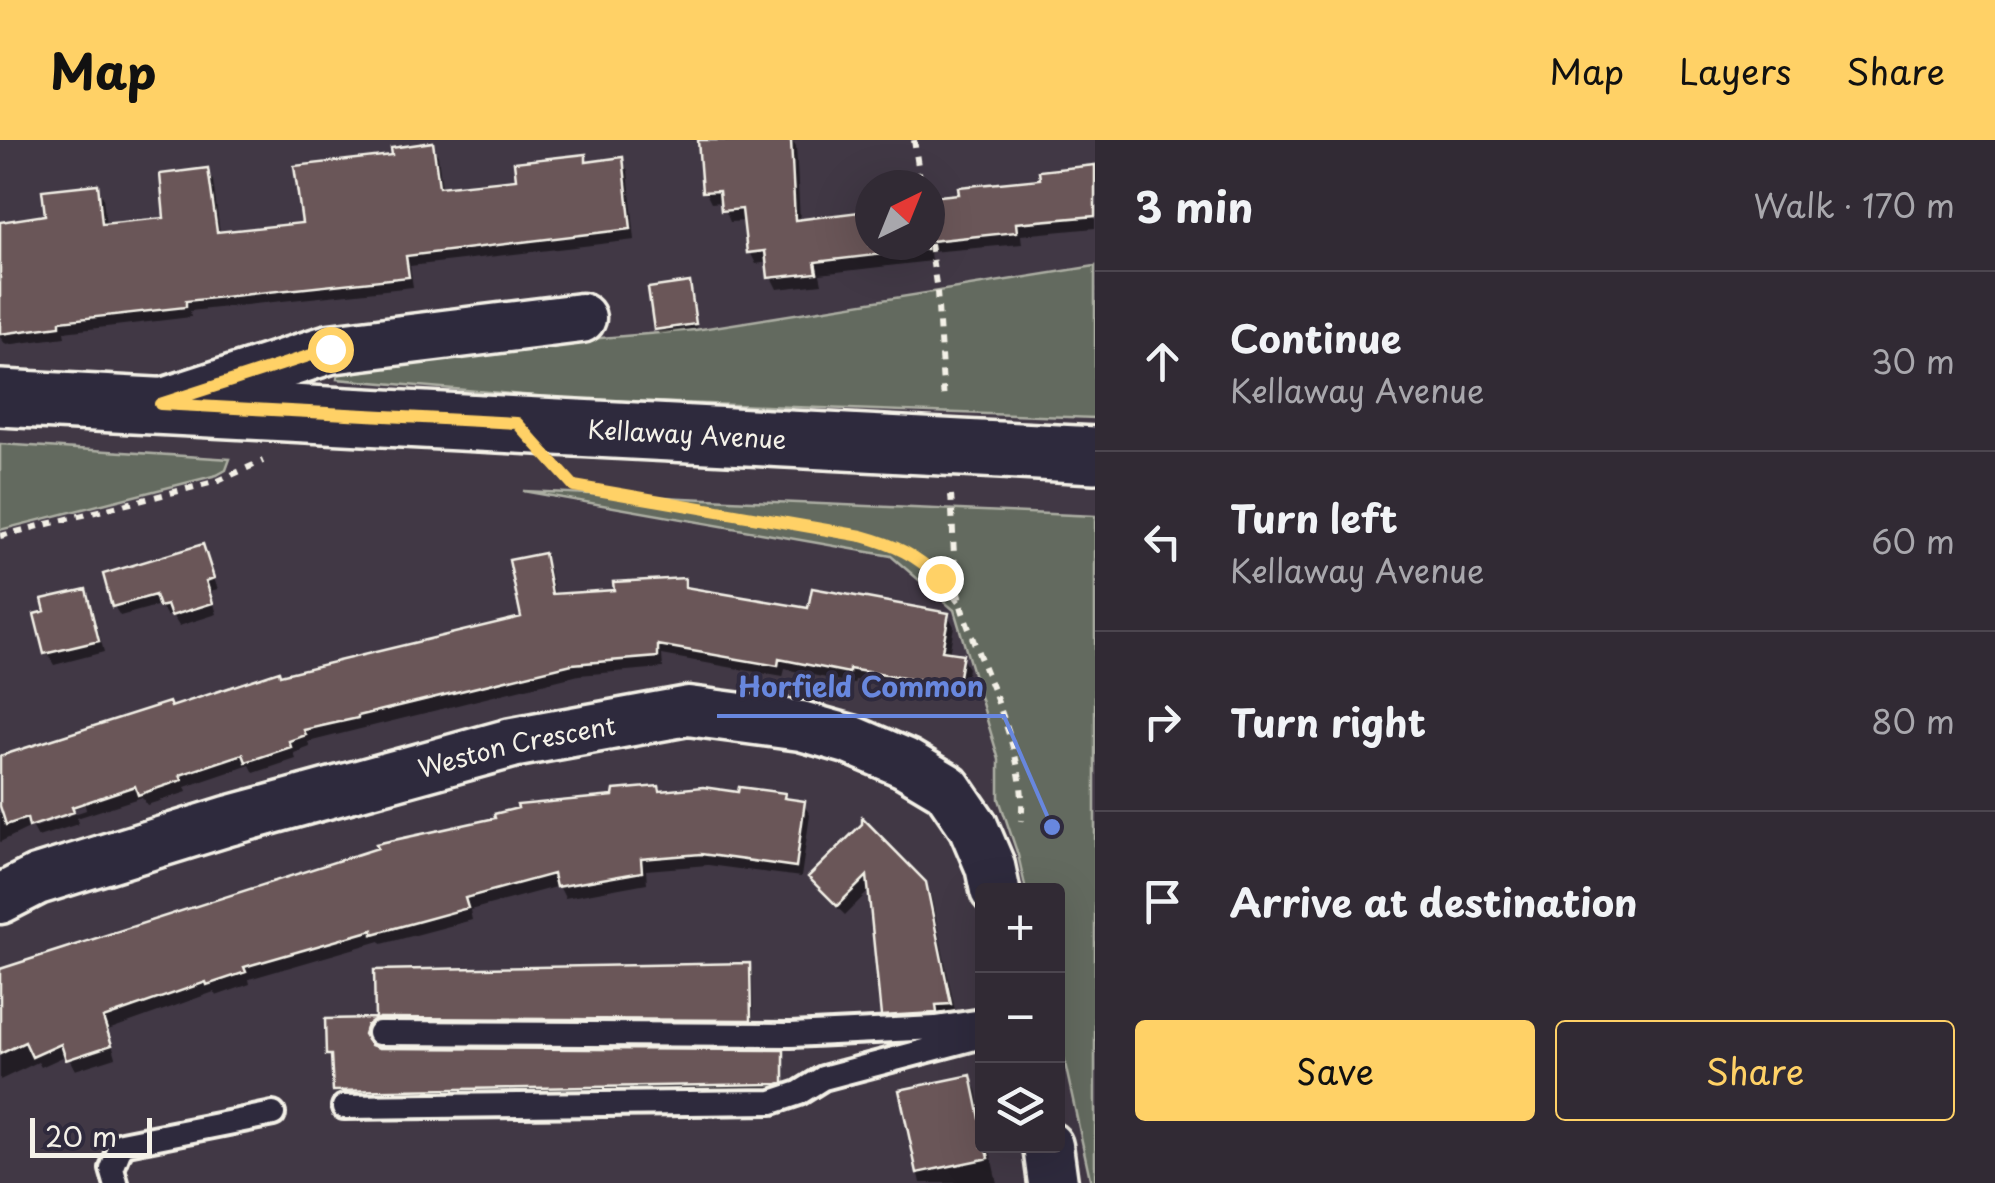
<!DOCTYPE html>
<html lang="en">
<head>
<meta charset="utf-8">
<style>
	body { margin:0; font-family:"Playpen Sans",sans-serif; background:#39323c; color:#f1f3f6 }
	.controls { position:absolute; right:30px; bottom:30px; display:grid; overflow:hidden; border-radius:10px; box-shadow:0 10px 40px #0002 }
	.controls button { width:90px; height:90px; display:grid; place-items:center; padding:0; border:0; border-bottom:2px solid #4c464f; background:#312a34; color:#f1f3f6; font:50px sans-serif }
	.compass { position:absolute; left:855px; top:30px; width:90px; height:90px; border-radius:50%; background:#312a34; box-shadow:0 10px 40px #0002; rotate:43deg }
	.scale { position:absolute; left:30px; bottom:25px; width:122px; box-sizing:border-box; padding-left:10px; border:5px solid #f4f1e8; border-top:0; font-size:28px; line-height:35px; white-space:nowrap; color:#f4f1e8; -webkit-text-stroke:8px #2f2a3d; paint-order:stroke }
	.stop { position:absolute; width:30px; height:30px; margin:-22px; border:8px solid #ffd166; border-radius:50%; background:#fff }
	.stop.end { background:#ffd166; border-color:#fff; box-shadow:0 2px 10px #0008 }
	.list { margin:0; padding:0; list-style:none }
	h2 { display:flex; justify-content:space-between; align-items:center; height:130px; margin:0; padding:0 40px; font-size:42px }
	h2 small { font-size:32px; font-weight:400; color:#a8a7ac }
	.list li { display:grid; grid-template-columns:65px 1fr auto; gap:30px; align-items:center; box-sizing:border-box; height:180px; padding:0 40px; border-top:2px solid #4c464f }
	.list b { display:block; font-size:38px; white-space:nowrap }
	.list p { margin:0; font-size:32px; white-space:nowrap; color:#a8a7ac }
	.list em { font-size:32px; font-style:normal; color:#a8a7ac }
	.actions { display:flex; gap:20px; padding:30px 40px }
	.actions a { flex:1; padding:22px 0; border:2px solid #ffd166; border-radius:10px; text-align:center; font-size:35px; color:#ffd166 }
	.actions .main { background:#ffd166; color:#111 }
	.icon { flex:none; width:55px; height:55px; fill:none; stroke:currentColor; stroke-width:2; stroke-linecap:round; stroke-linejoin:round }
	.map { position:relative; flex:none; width:1095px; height:1043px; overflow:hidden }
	header { display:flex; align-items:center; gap:60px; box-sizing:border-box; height:140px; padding:0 50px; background:#ffd166; color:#111 }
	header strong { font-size:48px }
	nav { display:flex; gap:55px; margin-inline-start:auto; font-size:35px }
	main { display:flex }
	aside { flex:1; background:#312a34 }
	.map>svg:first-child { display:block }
</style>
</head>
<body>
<header>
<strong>Map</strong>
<nav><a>Map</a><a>Layers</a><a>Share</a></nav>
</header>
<main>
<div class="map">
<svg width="1095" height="1043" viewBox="0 0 1095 1043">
	<rect width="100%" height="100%" fill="#413845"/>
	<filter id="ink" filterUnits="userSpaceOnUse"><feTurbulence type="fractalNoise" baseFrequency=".01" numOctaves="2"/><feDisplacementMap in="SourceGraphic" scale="20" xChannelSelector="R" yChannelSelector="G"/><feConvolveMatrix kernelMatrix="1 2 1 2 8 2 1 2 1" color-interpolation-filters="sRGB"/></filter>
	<g filter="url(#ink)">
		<path fill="#646b5e" stroke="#acaea3" stroke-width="2.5" d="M1095 126V278L570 259 337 239 340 220 695 190Z
			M0 304 230 319 226 330 217 335 0 390Z
			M523 351 1095 376V1043H1091L1058 891V750H1026L1018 715 999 659V620L954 470 891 416Z"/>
		<path fill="#0007" d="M701 0H792L796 6 800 81 870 74V105H930V59L1043 41 1095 28V88L1021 95 1022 104 930 112 931 121 820 134 822 144 777 149 771 137 769 122 756 124 750 112 746 81 730 82 722 62 711 63 705 51Z
			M432 5 438 16 442 49 519 41 584 17 588 24 622 20 628 31 635 100 410 126 413 147 190 171 191 177 64 192 65 197 6 205 0 197V84L48 77 96 47 103 57 106 86 167 80 207 31 213 41 220 94 305 85 394 17Z
			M689 145 697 188 659 194 656 189Z
			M202 407 218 449 210 451 217 474 179 486 172 475 167 476 160 465 120 476 114 466Z
			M543 416 549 428 555 456 617 452 684 440 689 450 810 471 948 475 954 486 949 515 961 517 968 528 963 558 855 540 854 544 785 529 783 537 662 515 663 528 579 535 308 602 310 607 294 613 296 619 254 633 250 625 185 647 187 652 147 665 142 657 77 678 78 684 38 697 33 688 86 670 85 665 29 684V688L0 702V618L280 537 524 479Z
			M85 452 91 463 104 512 54 525 47 513 37 476Z
			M661 653 783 655 786 661 803 663 810 675 801 737 708 725 646 730 647 743 565 758 559 746 470 770 472 780 382 804 380 801 249 839 250 844 216 856 214 852 108 890 116 917 75 930 67 915 41 927 38 922 0 940V841Z
			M865 684 924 744 931 756 956 875 890 886 883 875 871 749 845 775 818 749 811 737Z
			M749 825 752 831 753 884 369 890 366 901 379 910 782 912 785 918V947L781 949 338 955 335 950 328 881 377 880 376 832Z
			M970 938 977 950 982 977V1006H989L997 1043H921L902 952Z"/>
		<path fill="#6a5758" stroke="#f4f1e8" stroke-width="2.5" d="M698 0H791L795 80 868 71 867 64H870V105H925L926 109 815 122 817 133 768 138 765 111 747 113 742 69 721 71 719 51 702 52Z
			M433 2 439 47 516 39 514 22 586 14V22L623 17 631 89 406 116 409 137 186 161V167L60 181V186L0 194V82L45 75 42 50 98 44 102 84 164 78 160 34 208 28 217 92 302 83 294 26 392 15 391 8Z
			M1095 25V76L1016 83 1017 92 930 101V57L959 54 958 47 1040 39 1039 31Z
			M690 142 696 184 654 190 648 148Z
			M203 404 214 438 206 441 213 463 171 476 167 465 159 467 155 455 112 467 103 434Z
			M544 413 552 454 614 450 613 442 685 438V447L808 468 812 448 949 473 942 511 963 514 957 547 849 529V533L779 519 778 526 658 505V517L572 524 358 576V578L304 590 306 595 289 601 291 607 246 622 243 614 180 635 182 640 138 655 135 646 72 667 74 672 29 687 27 678 6 685 0 666V616L169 562 171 567 279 531 280 535 521 477 509 420Z
			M86 449 99 501 44 514 34 474 45 471 42 459Z
			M659 646 660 651 703 647 738 652 739 647 785 653 784 658 805 661 796 727 701 714 641 719 642 732 556 747 553 734 465 758 468 768 373 794V790L244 827 246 832 207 845 206 842 103 878 112 905 66 920 61 904 32 917 25 902 0 914V829L378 708 376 704 495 678 494 674 518 668 517 665 613 656 614 650Z
			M862 677 926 742 951 864 936 865 937 873 881 876 867 736 837 766 808 737 862 684Z
			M750 823 751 880 379 878 367 885 364 894 371 905 379 908 784 910V942L778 944 333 951 331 915H326L325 879 375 878 374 830Z
			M971 935 982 988V1006H986L989 1018 917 1033 899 950Z"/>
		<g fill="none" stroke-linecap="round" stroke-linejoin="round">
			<defs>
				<path id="lane" d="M379 893 791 895 936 888 982 881
					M344 967 772 962 799 953 823 938 982 896
					M116 1043 112 1029 122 1004 273 974"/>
				<g id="street">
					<path d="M163 263 330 209 581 178"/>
					<path id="s1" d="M0 759 37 740 228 681 512 603 688 571 801 586 851 600 905 623 947 648 973 686 990 726 995 750"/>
					<path d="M1048 1006 1053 1043"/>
				</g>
				<g id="secondary">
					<path id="s2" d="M0 258 1095 315"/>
				</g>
			</defs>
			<use href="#lane" stroke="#f4f1e8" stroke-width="30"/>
			<use href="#street" stroke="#f4f1e8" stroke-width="55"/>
			<use href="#secondary" stroke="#f4f1e8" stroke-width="62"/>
			<path stroke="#f4f1e8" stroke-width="6" stroke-dasharray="8 8" stroke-linecap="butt" d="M914 0 921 45
				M930 104 937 151 944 263
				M566 337 574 346 862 396C911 410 929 424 960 464
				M951 355C954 389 952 437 962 469 982 531 1030 618 1021 681
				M0 396 218 341 263 321"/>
			<use href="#lane" stroke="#2f2a3d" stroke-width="22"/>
			<use href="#street" stroke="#2f2a3d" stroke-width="48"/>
			<use href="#secondary" stroke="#2f2a3d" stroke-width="55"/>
		</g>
	</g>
	<g fill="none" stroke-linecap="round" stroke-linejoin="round" filter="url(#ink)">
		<path stroke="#ffd166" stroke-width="12" d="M330 209 160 264 517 283 574 346 862 396C895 405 916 415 940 438"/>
	</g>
	<g text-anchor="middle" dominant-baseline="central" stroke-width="8" stroke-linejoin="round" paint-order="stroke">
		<g font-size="25" fill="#f4f1e8" stroke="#2f2a3d">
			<text stroke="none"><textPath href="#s2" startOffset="688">Kellaway Avenue</textPath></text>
			<text stroke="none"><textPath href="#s1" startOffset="540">Weston Crescent</textPath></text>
		</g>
	</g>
	<path fill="none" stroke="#6887de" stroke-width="4" d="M1052 687L1004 576H717"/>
	<circle fill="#6887de" stroke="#2f2a3d" stroke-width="4" cx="1052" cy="687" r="10"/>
	<g font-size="28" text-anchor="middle" font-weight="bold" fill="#6887de" stroke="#2f2a3d" stroke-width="8" stroke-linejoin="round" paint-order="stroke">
		<text x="861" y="557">Horfield Common</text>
	</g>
</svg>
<div class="controls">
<button>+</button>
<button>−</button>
<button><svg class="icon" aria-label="layers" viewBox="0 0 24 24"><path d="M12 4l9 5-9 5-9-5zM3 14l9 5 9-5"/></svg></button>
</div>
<svg class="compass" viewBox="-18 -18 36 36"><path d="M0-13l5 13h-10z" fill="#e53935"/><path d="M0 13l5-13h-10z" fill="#a8a7ac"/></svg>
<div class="scale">20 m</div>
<div class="stop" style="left:330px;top:209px"></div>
<div class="stop end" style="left:940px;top:438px"></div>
</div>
<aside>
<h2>3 min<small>Walk · 170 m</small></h2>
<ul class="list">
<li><svg class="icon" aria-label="ahead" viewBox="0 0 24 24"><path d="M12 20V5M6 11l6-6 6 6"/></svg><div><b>Continue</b><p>Kellaway Avenue</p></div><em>30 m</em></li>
<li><svg class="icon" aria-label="left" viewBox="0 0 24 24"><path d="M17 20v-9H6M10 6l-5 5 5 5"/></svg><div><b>Turn left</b><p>Kellaway Avenue</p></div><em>60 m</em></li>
<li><svg class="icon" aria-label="right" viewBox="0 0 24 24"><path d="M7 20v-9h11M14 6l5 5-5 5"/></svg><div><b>Turn right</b></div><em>80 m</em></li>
<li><svg class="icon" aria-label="arrive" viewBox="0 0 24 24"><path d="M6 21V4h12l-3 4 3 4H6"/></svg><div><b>Arrive at destination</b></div></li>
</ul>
<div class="actions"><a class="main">Save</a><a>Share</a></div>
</aside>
</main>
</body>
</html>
